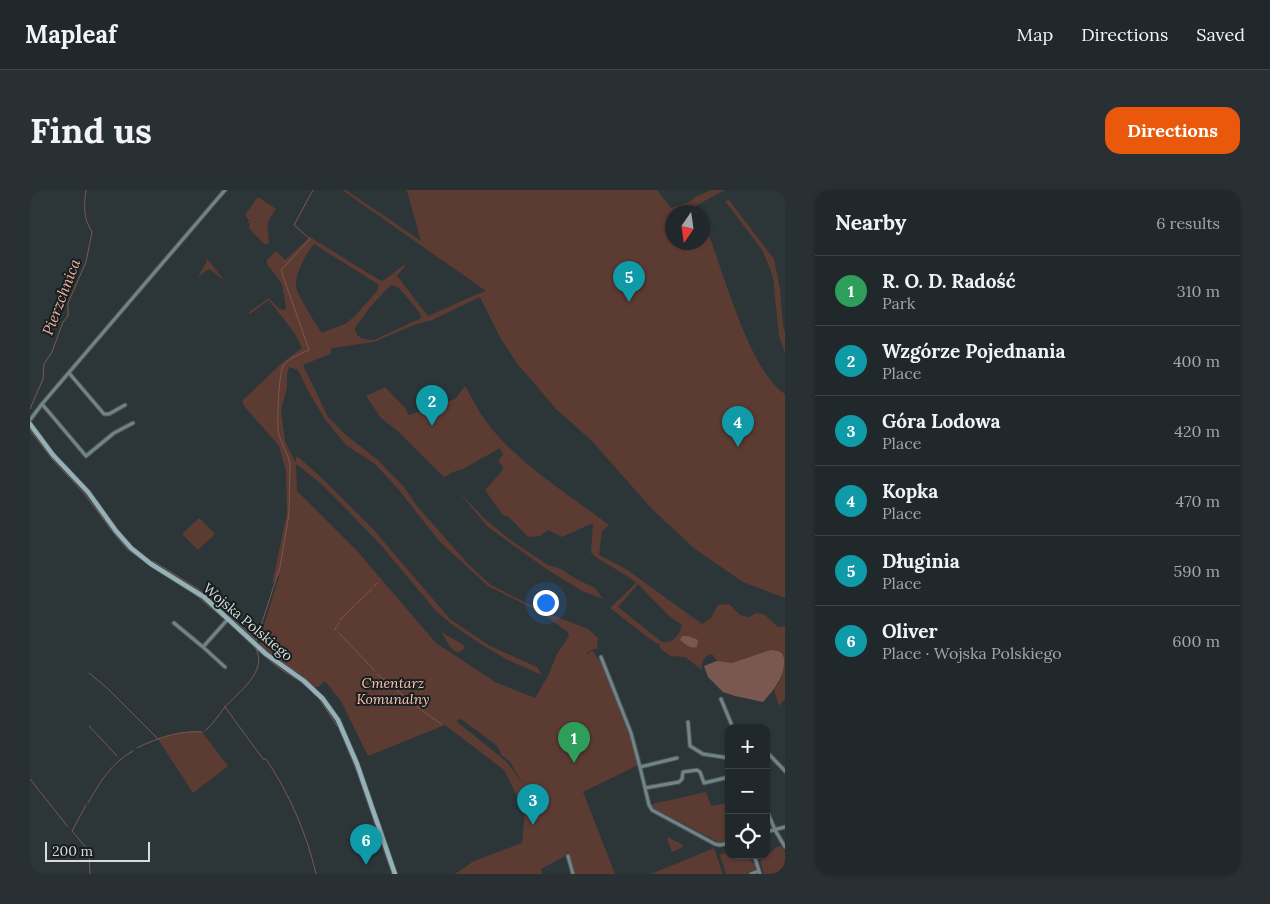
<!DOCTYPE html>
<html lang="en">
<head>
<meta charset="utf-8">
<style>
	body { margin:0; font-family:Lora,serif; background:#293033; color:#f1f3f6 }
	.controls { position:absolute; right:15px; bottom:15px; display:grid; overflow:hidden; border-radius:10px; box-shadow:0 1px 4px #0004 }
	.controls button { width:45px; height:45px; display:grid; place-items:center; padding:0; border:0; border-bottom:1px solid #3e4447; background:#21282b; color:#f1f3f6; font:25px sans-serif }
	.compass { position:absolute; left:635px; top:15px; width:45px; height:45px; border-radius:50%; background:#21282b; box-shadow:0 1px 4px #0004; rotate:193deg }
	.scale { position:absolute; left:15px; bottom:12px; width:105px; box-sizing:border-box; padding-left:5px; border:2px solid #d5dcdd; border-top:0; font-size:14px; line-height:18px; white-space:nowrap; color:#d5dcdd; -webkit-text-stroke:4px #181d1e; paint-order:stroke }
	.you { position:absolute; left:515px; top:412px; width:18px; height:18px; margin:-12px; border:4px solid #fff; border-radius:50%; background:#1a73e8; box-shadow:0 0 0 8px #1a73e833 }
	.badge { display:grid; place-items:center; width:32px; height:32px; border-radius:50%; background:#ea580c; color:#fff; font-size:16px; font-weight:700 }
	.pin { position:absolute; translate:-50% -41px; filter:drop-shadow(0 1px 2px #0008) }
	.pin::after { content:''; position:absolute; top:26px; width:18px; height:15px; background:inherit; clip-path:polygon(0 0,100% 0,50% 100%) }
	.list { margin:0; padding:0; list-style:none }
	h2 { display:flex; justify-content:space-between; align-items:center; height:65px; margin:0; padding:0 20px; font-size:21px }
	h2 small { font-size:16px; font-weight:400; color:#a2a6a9 }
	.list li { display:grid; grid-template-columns:32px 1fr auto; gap:15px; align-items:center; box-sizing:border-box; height:70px; padding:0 20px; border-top:1px solid #3e4447 }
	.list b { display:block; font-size:19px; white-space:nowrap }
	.list p { margin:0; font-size:16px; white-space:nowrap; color:#a2a6a9 }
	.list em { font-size:16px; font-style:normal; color:#a2a6a9 }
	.icon { flex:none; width:28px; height:28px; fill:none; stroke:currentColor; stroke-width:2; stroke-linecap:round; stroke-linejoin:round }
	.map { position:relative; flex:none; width:755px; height:684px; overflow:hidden; border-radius:15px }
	header { display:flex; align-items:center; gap:30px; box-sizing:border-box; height:70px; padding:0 25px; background:#21282b; border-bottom:1px solid #3e4447 }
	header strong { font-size:24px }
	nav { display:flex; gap:28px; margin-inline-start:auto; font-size:18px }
	.intro { display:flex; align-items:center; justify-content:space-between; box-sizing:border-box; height:120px; padding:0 30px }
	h1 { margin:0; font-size:35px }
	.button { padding:12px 22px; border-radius:15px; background:#ea580c; color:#fff; font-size:18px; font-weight:700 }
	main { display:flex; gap:30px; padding:0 30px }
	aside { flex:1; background:#21282b; border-radius:15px; box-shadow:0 1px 4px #0004 }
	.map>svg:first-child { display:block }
</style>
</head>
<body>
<header>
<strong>Mapleaf</strong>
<nav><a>Map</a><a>Directions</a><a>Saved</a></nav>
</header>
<div class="intro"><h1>Find us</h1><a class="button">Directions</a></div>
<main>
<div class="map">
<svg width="755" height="684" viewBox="0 0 755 684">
	<rect width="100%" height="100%" fill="#2c3639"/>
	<path fill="#5c3b33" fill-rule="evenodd" d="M312 0H316L391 51 377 1 375 0H627L641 18 659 12 665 7 681 0H695L667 15 664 20 665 22H642V52H672L673 36 681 51C695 89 722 184 755 204V408L713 392 665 359 621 318 562 251 526 219 486 172 470 147 450 107 402 130 384 135 344 152 302 158 300 164 273 175 298 227 317 246 348 270 374 297 387 316 438 374 461 395 512 421 558 439 568 448 567 459H563L556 463 558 464 562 460 573 476 609 572 608 575 553 602 585 684H545L538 662 535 666 511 679 512 684H425L444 671 492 653 495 622 474 580 415 535 338 566 311 511 295 491 288 497H283L229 455 235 444 232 441 250 384 242 394 257 323 256 281 249 256 214 216 212 211 252 173 272 158 265 144 239 110 220 124 219 122 239 108 249 119 255 120 256 117 252 94 237 74V70L246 61 255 70 280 47 351 91 354 90 374 75 375 76 367 86 398 126C417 118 436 108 456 101ZM284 54 349 95 347 101 325 126 315 134 294 142H291C286 135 267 104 266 97 265 83 276 64 284 54ZM361 95 369 98 390 123 391 128 344 150C335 150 325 148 325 138L340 117ZM259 177 268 180 277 199 294 228 316 255 345 274 369 300 409 351 458 396 508 421 538 442 539 446 527 464 518 486 505 508 465 492 406 453 328 362 267 301 266 274 289 292 318 321 349 353 406 421 420 433 449 453 476 469 512 485 507 477 460 456 420 429 343 339 293 289 267 266 265 272 255 251 251 220 257 198V185ZM431 529 466 555 471 563 470 564 480 572 493 594 477 572 426 531Z
		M228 7 246 19C234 36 238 34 239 53L237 54H234L219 38 220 33H217L219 30 215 25Z
		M699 10 744 69 750 99 753 136 755 142V163L749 146 743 88 739 76 732 60 695 11Z
		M175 66 194 90 179 79 168 87 177 71Z
		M435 196C442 207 447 219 455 230 484 271 539 305 579 335L572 341 569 365 596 379 672 434 681 428 688 415 699 414 710 425 718 427 727 423 735 425 748 437 755 436V508L749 516 744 500C755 486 755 476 747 461L734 462 702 473 688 472 683 465 679 464C673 469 671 472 672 480L655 467 640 466 629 457 630 452 628 454 624 452 580 418 606 393C593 381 575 375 561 363L563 333 532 347 518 340 510 346 498 347 479 327 473 325 455 300 472 281 473 277 468 271 473 265 470 258 433 279 423 282 414 287 370 243 351 228 336 206 355 197 375 218 379 225 425 209ZM608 394 639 426 652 435C650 444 643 454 632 452L588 417Z
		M426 299 457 331 483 352 518 375 531 379 546 389 565 398 573 409 552 401 515 378 458 337Z
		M169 328 185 344 168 360 152 344Z
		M411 442 432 454 435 458 428 463 421 458Z
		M165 541 172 542 198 576 163 603 128 549 151 543Z
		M676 602 681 616 699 613V650L690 653 618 615Z
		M638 647 653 655V657L642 662 637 649Z
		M751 656 755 661V684H734L730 671 747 657Z
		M684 658 693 684H621Z
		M699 661V665H719L723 674 726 675V680L717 684H696L690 665Z"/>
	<path fill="#7b584f" d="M652 446H658L668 450 667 457C660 459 655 454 650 450Z
		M742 460C749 461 753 462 754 469 755 488 744 499 733 512L705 506 693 502 678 487 674 476 687 471 702 473 734 462Z"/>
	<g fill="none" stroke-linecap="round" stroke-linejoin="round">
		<path stroke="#7b584f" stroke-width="1" d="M0 219 13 189 14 174 22 162 33 132 38 126V113L56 72 62 42C53 28 54 16 56 0
			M0 240 22 269 53 302 82 341 97 359 122 377 167 406 194 429
			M123 371 168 399 196 422
			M344 396 348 393
			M326 414 342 399
			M200 426 226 450
			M310 430 324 416
			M306 440 305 439 309 433
			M309 443 345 481
			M226 451 250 377 259 324 260 274C258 264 252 255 249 245 246 236 249 184 253 176 258 168 271 164 279 160L251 80 280 49 264 35 283 0
			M229 454 241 465 267 482
			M227 460 249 478 274 494
			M59 483 76 497 128 549
			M347 484 386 516 411 534
			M288 507 307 536
			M195 517 233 569H236C259 603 277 644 286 684
			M59 536 87 566
			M175 541C183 534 188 526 195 517 208 502 238 482 226 459L198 432
			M310 541 327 582 362 684
			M107 558C127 548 150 540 172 542
			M0 589 38 637
			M58 613C71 591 81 573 103 561
			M56 615 42 641 59 661
			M59 664 60 684"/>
		<defs>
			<path id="street" d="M39 183 74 224H79L95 215
				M12 214 56 266 84 243 103 233
				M0 230 12 214 195 0
				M144 433 173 457 198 429
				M173 457 195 477
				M571 467 601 543 610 577
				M691 509 703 538
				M658 532 660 556 673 564 699 568
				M736 561 755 581
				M647 568 610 577 615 598 649 592 652 589 653 582 667 580 670 582 674 593 699 587
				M615 598 619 615 622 620 685 654 690 655 699 653
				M736 618 745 640 755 657
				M736 642 755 637
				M724 665 730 684
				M538 666 543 684
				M721 684 729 681"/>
			<path id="secondary" d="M0 234 23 265 58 302 86 341 101 358 121 374 174 407 236 464 274 491 293 509 308 530 327 574 365 684"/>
		</defs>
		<use href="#street" stroke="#4a5457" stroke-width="5"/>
		<use href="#secondary" stroke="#4a5457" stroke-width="6"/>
		<use href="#street" stroke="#728488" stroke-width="3"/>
		<use href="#secondary" stroke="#94b1b8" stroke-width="4.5"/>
	</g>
	<g text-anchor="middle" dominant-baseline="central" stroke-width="4" stroke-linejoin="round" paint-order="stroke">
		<g font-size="14" fill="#d5dcdd" stroke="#181d1e">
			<text transform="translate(218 432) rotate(40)">Wojska Polskiego</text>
		</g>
		<g font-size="14" font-style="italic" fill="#fbc6b9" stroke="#181d1e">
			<text x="363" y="493">Cmentarz<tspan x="363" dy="16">Komunalny</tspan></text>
		</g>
		<g font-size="15" font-style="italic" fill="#f4b3a4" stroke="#181d1e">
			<text transform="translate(31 107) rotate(-69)">Pierzchnica</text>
		</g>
	</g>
</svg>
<div class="controls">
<button>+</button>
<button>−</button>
<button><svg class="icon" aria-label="locate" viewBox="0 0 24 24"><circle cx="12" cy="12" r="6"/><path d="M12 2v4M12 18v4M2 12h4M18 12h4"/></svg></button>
</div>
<svg class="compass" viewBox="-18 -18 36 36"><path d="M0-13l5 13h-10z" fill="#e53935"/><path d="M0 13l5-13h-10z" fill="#a2a6a9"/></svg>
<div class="scale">200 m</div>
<div class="you"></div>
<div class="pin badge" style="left:544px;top:573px;background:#2e9e5b">1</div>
<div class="pin badge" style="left:402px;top:236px;background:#0f9aa8">2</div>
<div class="pin badge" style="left:503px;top:635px;background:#0f9aa8">3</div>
<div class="pin badge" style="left:708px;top:257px;background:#0f9aa8">4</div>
<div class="pin badge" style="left:599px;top:112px;background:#0f9aa8">5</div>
<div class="pin badge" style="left:336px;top:675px;background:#0f9aa8">6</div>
</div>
<aside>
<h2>Nearby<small>6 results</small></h2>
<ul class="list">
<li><span class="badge" style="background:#2e9e5b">1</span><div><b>R. O. D. Radość</b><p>Park</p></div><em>310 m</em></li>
<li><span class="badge" style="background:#0f9aa8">2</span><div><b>Wzgórze Pojednania</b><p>Place</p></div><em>400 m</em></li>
<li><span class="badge" style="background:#0f9aa8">3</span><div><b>Góra Lodowa</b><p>Place</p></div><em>420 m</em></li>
<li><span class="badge" style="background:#0f9aa8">4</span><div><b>Kopka</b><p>Place</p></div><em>470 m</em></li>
<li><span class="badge" style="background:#0f9aa8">5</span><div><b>Długinia</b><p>Place</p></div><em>590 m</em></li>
<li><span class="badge" style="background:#0f9aa8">6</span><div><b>Oliver</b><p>Place · Wojska Polskiego</p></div><em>600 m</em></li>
</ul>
</aside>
</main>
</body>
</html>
